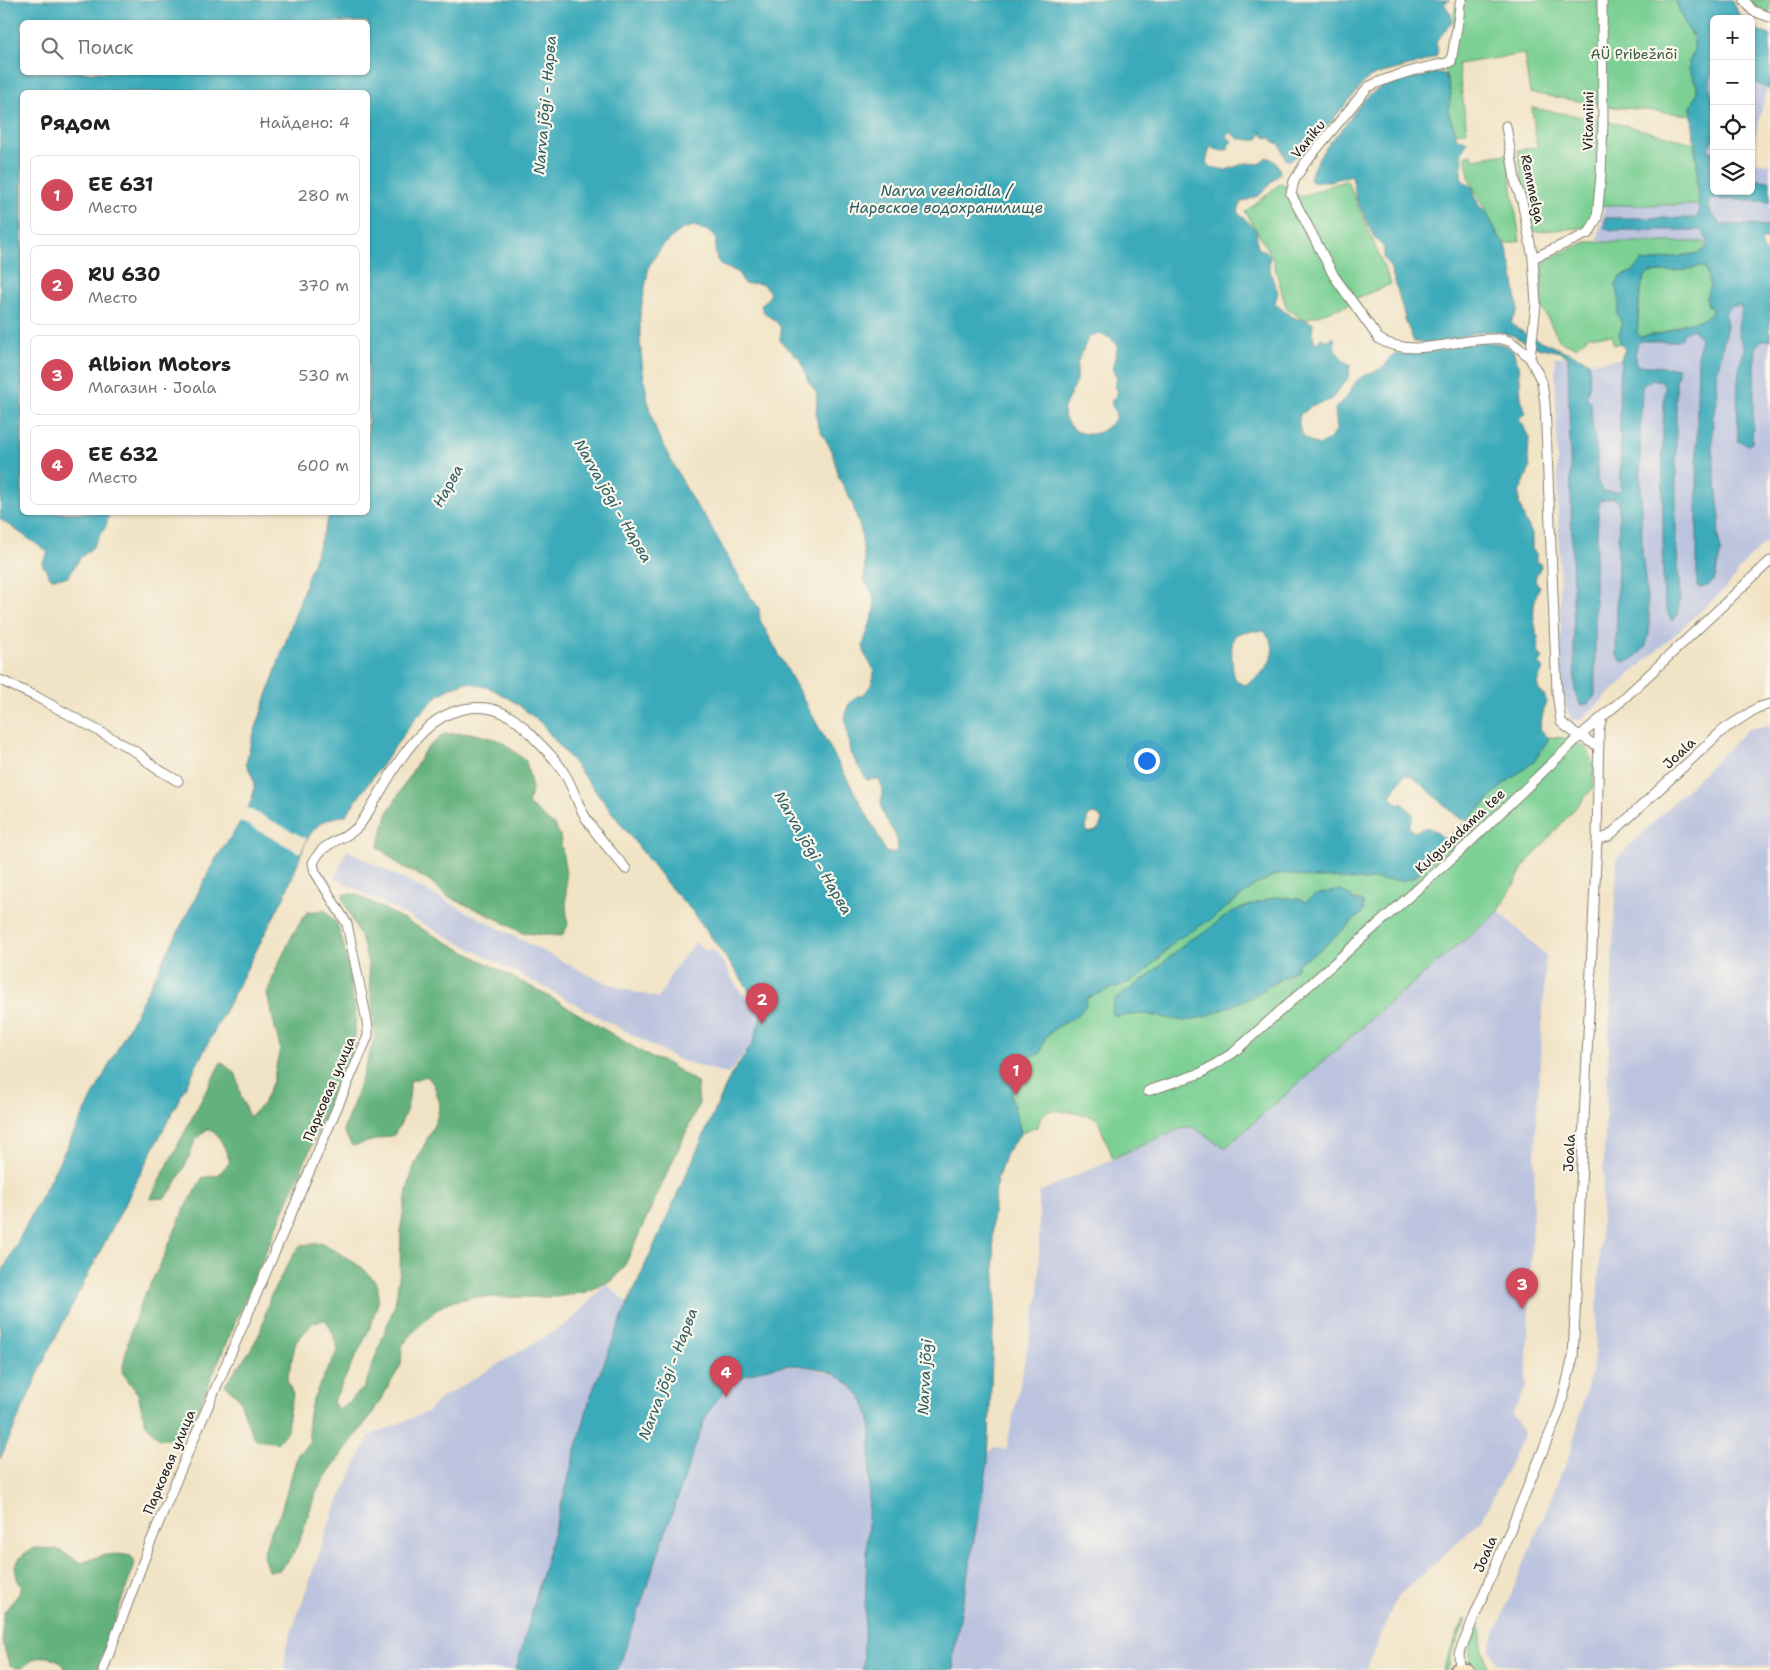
<!DOCTYPE html>
<html lang="ru">
<head>
<meta charset="utf-8">
<style>
	body { margin:0; font-family:"Shantell Sans",sans-serif; background:#f2f2f2; color:#222 }
	.controls { position:absolute; right:15px; top:15px; display:grid; overflow:hidden; border-radius:8px; box-shadow:0 1px 4px #0004 }
	.controls button { width:45px; height:45px; display:grid; place-items:center; padding:0; border:0; border-bottom:1px solid #e0e0e0; background:#fff; color:#222; font:25px sans-serif }
	.you { position:absolute; left:1146px; top:760px; width:18px; height:18px; margin:-12px; border:4px solid #fff; border-radius:50%; background:#1a73e8; box-shadow:0 0 0 8px #1a73e833 }
	.badge { display:grid; place-items:center; width:32px; height:32px; border-radius:50%; background:#d1495b; color:#fff; font-size:16px; font-weight:700 }
	.pin { position:absolute; translate:-50% -41px; filter:drop-shadow(0 1px 2px #0008) }
	.pin::after { content:''; position:absolute; top:26px; width:18px; height:15px; background:inherit; clip-path:polygon(0 0,100% 0,50% 100%) }
	.list { margin:0; padding:0; list-style:none }
	h2 { display:flex; justify-content:space-between; align-items:center; height:65px; margin:0; padding:0 20px; font-size:21px }
	h2 small { font-size:16px; font-weight:400; color:#767676 }
	.list li { display:grid; grid-template-columns:32px 1fr auto; gap:15px; align-items:center; box-sizing:border-box; height:80px; margin:0 10px 10px; padding:0 10px; border:1px solid #e0e0e0; border-radius:8px }
	.list b { display:block; font-size:19px; white-space:nowrap }
	.list p { margin:0; font-size:16px; white-space:nowrap; color:#767676 }
	.list em { font-size:16px; font-style:normal; color:#767676 }
	.icon { flex:none; width:28px; height:28px; fill:none; stroke:currentColor; stroke-width:2; stroke-linecap:round; stroke-linejoin:round }
	.map { position:relative; flex:none; width:1770px; height:1670px; overflow:hidden }
	.search { position:absolute; background:#fff; box-shadow:0 1px 4px #0004; left:20px; top:20px; width:350px; height:55px; display:flex; align-items:center; gap:12px; box-sizing:border-box; padding:0 18px; border-radius:8px; color:#767676; font-size:19px }
	.panel { position:absolute; background:#fff; box-shadow:0 1px 4px #0004; left:20px; top:90px; width:350px; height:425px; border-radius:8px }
	.map>svg:first-child { display:block }
</style>
</head>
<body>
<div class="map">
<svg width="1770" height="1670" viewBox="0 0 1770 1670">
	<rect width="100%" height="100%" fill="#fbf7ec"/>
	<filter id="ink" filterUnits="userSpaceOnUse"><feTurbulence type="fractalNoise" baseFrequency=".02" numOctaves="2"/><feDisplacementMap in="SourceGraphic" scale="10" xChannelSelector="R" yChannelSelector="G"/><feConvolveMatrix kernelMatrix="1 2 1 2 8 2 1 2 1" color-interpolation-filters="sRGB"/></filter>
	<filter id="wash" filterUnits="userSpaceOnUse"><feTurbulence type="fractalNoise" baseFrequency=".0096" numOctaves="4" result="noise"/><feDisplacementMap in="SourceGraphic" scale="20" xChannelSelector="R" yChannelSelector="G"/><feGaussianBlur stdDeviation="1.12" result="paint"/><feColorMatrix in="noise" values="0 0 0 0 0 0 0 0 0 0 0 0 0 0 0 0 0 1.4 0 .05"/><feComposite in="paint" operator="in"/></filter>
	<g filter="url(#wash)">
		<rect width="100%" height="100%" fill="#f1e3c5"/>
		<path fill="#bbc3de" d="M1714 56V191H1751V162L1770 164V240H1761L1763 250 1770 255V300L1768 301 1770 307V538L1747 560 1726 588 1580 720H1571L1562 693 1555 357H1569L1589 362 1621 359 1625 349 1620 343 1597 242 1605 205H1699L1698 173 1693 137V120Z
			M1751 79 1767 88 1751 154Z
			M1770 725V1667L1545 1670 1497 1663 1489 1648 1571 1450 1595 1356 1617 858 1748 729Z
			M347 850 599 980 630 991 659 998 672 972 689 950 692 949 691 947 695 942 704 950 714 951 729 971V974L741 993 753 1000 757 1007 759 1020 754 1041 728 1074 679 1060 544 987 335 878Z
			M1499 911 1546 956 1536 1131 1526 1387 1512 1414 1524 1434 1482 1520 1397 1597 1366 1670H954L953 1657 988 1463V1454L994 1447 1006 1450 1039 1293V1192L1184 1127H1193L1394 999Z
			M606 1284 628 1303 591 1395 516 1670H284L286 1648 332 1516 369 1436 427 1412 440 1399 569 1322Z
			M778 1366 809 1367 840 1377 849 1383 860 1394 870 1416 871 1431 863 1670H618L703 1424 709 1410 721 1395 734 1383 756 1371Z"/>
		<path fill="#7bd094" stroke="#4c7658" fill-rule="evenodd" d="M1460 0H1675C1679 8 1682 17 1686 25 1693 41 1698 45 1689 62L1693 80 1697 85V92L1691 108 1692 115 1615 107 1530 93 1524 54 1458 64 1467 131 1455 133V128L1448 112 1451 94 1444 66 1451 64 1455 7Z
			M1747 0H1770V13L1758 9Z
			M1532 108 1607 121 1694 143 1698 173 1696 182 1699 196V205H1605L1593 212 1589 227 1529 232 1518 150 1537 147Z
			M1472 154 1473 159 1507 154 1520 241 1507 244 1500 238 1470 181 1465 155Z
			M1347 180 1391 284 1357 298 1348 305 1303 320 1286 307 1272 256 1245 212 1281 183 1300 197Z
			M1586 242H1704L1707 249 1698 253 1648 262 1641 261 1634 271 1620 277 1615 284C1619 293 1621 305 1617 314 1626 329 1618 328 1620 343L1614 345 1611 335 1589 336 1576 347 1560 341 1541 307 1542 268 1546 260Z
			M1700 266 1705 268 1710 285 1706 297 1708 306 1712 308V313C1704 321 1696 320 1686 323 1677 326 1670 331 1660 334 1654 335 1647 335 1641 337L1637 335C1639 319 1637 284 1648 273L1685 270Z
			M1548 737 1565 738 1585 747 1589 752 1594 768 1593 788 1524 866 1499 911 1394 999 1225 1148 1193 1127H1184L1113 1158 1097 1118C1086 1116 1053 1106 1044 1113 1041 1116 1039 1123 1037 1127L1021 1133 1011 1095C1014 1090 1013 1085 1013 1079 1015 1064 1026 1056 1040 1054L1045 1038 1057 1027 1065 1023 1082 1010 1087 998 1129 982 1160 958 1176 940 1232 904 1255 885 1281 873 1317 878 1360 879 1368 881 1372 879 1401 881 1412 878 1427 866 1444 840 1472 817 1503 785 1534 761 1548 740ZM1276 897 1299 899 1306 902 1312 899 1359 900 1363 903V912C1342 930 1323 951 1298 963L1296 970 1252 997 1204 1017 1184 1021 1145 1014 1117 1016 1114 1000 1147 977 1189 940 1206 932 1236 910Z
			M1464 1619 1466 1620 1451 1655 1449 1665 1446 1670H1442Z
			M1478 1626 1480 1628 1482 1644 1488 1670H1477C1464 1654 1471 1644 1478 1626Z"/>
		<path fill="#64b27e" stroke="#40674d" d="M471 733 501 741 526 761 532 789 528 804 555 826 560 836 566 875V906L568 925 562 936 522 933 501 921 447 896 431 882 400 865 378 847 388 812 425 750 444 734Z
			M343 894H356L552 998 652 1058 665 1062 697 1082 699 1104 623 1269 611 1281 586 1292 556 1297H474L448 1302 436 1310 418 1327 402 1346 401 1365 372 1414 330 1470 316 1492 302 1534 294 1553 280 1570 268 1571 263 1556 269 1535 280 1514 298 1454 310 1442C309 1436 308 1429 308 1423 309 1397 327 1372 338 1350L332 1331 326 1320 314 1322 296 1341 287 1380 293 1395 289 1411 287 1431 277 1443 256 1440 250 1430 239 1398 225 1385 249 1352 260 1333 270 1297 294 1253 301 1245 323 1243 363 1268 378 1285V1303L369 1330 333 1402 339 1410 364 1388 395 1304 400 1271 401 1226 407 1191 414 1166 436 1121 440 1104 434 1085 427 1076 410 1081C410 1105 406 1115 394 1135L352 1146 343 1130 354 1102 375 1037 368 963 362 941 343 899Z
			M325 910 337 924 344 946 356 1017 354 1048 190 1427 175 1440 159 1439 145 1423 138 1394 122 1372 129 1338 140 1304 161 1263 182 1214 202 1178 218 1175 230 1162C226 1151 220 1132 207 1129L195 1140 187 1162 173 1188 165 1198 150 1199 221 1062 236 1074 241 1097 249 1117 263 1104 273 1081 280 1048 267 994 276 969 294 932 307 912Z
			M36 1548 57 1549 82 1563C101 1555 111 1552 131 1556L135 1563 97 1670H66C60 1657 44 1653 31 1661 26 1664 24 1669 17 1668 14 1668 12 1666 10 1665 3 1650 0 1627 4 1612 10 1603 18 1598 22 1587L17 1579 15 1565C21 1556 26 1551 36 1548Z"/>
		<path fill="#3baaba" stroke="#2c636b" fill-rule="evenodd" d="M0 0H1450L1444 3 1451 14 1452 22 1436 42 1438 50 1436 57 1420 63 1379 74 1368 78 1305 152 1288 161 1285 158 1280 144 1275 143 1271 138 1265 137 1262 131C1261 133 1260 136 1259 138 1254 143 1244 138 1239 139L1230 132 1227 136 1232 141 1228 146 1229 149 1221 151 1210 147 1206 162 1210 167 1226 170 1246 163 1259 164 1266 157C1274 159 1279 164 1280 173L1260 195 1240 203 1238 213C1243 219 1253 224 1256 232 1258 239 1256 244 1259 249L1266 251 1270 255 1269 263 1271 275 1278 292 1275 303C1282 310 1289 316 1298 319 1304 320 1309 320 1313 324L1312 332 1315 343H1316L1321 338 1326 341 1332 338H1334L1335 350C1340 356 1343 361 1350 365L1349 377 1331 400 1311 406 1306 411 1300 414C1296 430 1303 441 1320 445L1330 439 1337 429 1335 409C1338 405 1342 401 1346 397 1351 391 1353 383 1360 378 1374 368 1381 375 1391 356 1406 351 1422 353 1437 351 1443 351 1447 348 1452 347 1466 343 1498 339 1510 348 1516 352 1514 360 1519 365L1521 398 1526 413 1520 417 1519 420 1522 423 1529 438 1528 458 1530 468 1519 493V503L1525 521 1532 533V549L1536 553V562L1540 563 1541 567 1536 576 1535 581 1540 586C1535 596 1533 607 1534 618 1534 624 1537 628 1536 634L1539 638 1537 651 1543 658 1539 665 1542 666 1543 669 1537 683 1539 691 1544 695 1546 700 1540 727 1541 730 1548 737V740L1532 763 1503 785 1469 819 1459 818 1412 776 1407 775H1404L1390 796 1399 805 1402 803 1414 815 1409 826 1410 829 1415 832 1427 827 1437 832 1444 840 1427 866 1412 878 1401 881 1372 879 1364 881 1360 879 1353 880 1322 877 1311 878 1281 873 1275 875 1255 885 1212 919 1176 940 1141 976 1129 982 1087 998C1086 1019 1055 1023 1045 1038 1043 1043 1041 1049 1040 1054 1026 1056 1015 1065 1013 1079 1013 1085 1014 1090 1011 1095L1021 1133 1006 1153 997 1180 992 1222 996 1295 993 1331 988 1463 953 1657 954 1670H863L871 1431C869 1363 782 1350 735 1382 720 1393 710 1408 703 1424L618 1670H516L591 1395 628 1303 731 1075 753 1043 761 1016 747 987 693 912 668 885 580 771 540 722 516 703 492 689 467 682 453 687 439 695 414 720 345 816C313 818 306 839 297 865 293 875 289 885 285 895L48 1352 0 1459V1276L215 860C226 843 252 809 254 790 255 781 251 772 246 764L251 742 330 513 368 512V92H22V512L109 513 106 526 92 548 80 558 68 577 51 578 42 564 48 552 0 519 2 479 0 478ZM22 22H368V72H22ZM694 226 713 233 716 241 715 250 717 260 722 266 738 272 744 284C756 284 766 280 770 295L761 306C763 317 781 320 781 331 781 334 780 337 780 340L785 346 797 356 802 363 808 381 816 392 817 399 816 415 818 426 832 451 839 478 852 502 861 531 865 565 864 580 873 594 875 609 863 645 865 655 874 670V676L871 685 865 693 856 697 849 704 845 714 850 753 867 780 878 779C886 789 879 799 882 810 887 826 898 831 898 850L892 853 885 852 879 837 760 620 759 608 750 596 706 518 694 503 665 449 657 433 649 407 643 372 640 340V315L649 266 661 248 672 237 683 229ZM1100 334 1110 338 1118 345 1112 369 1117 377 1115 386 1118 392 1111 402 1116 415C1115 422 1112 422 1107 427 1091 442 1065 432 1063 410L1077 379V364L1088 338 1092 335ZM1264 631C1284 651 1266 674 1245 685 1241 684 1237 682 1235 678 1232 671 1229 639 1236 635 1243 630 1255 631 1264 631ZM1092 814 1098 815 1102 820C1100 828 1096 834 1087 832L1086 826 1088 822 1087 818Z
			M1675 0H1731L1742 19H1714C1714 32 1715 47 1714 60 1712 72 1706 87 1714 100V137L1708 148 1711 152H1714V162H1711V169L1714 174V191H1751V179L1770 181V202L1721 199 1711 200C1705 211 1715 217 1722 224L1770 226V240H1761L1763 250 1770 255V300L1768 301 1770 307V340H1762L1756 348 1752 443 1748 445 1738 441C1738 417 1734 369 1745 350 1743 344 1738 336 1738 330 1737 320 1743 317 1741 306H1730L1725 314 1727 326 1716 378 1717 403 1713 416 1712 448 1720 519 1718 536 1721 550 1715 579 1708 586 1700 588 1697 586V402L1698 358 1700 338 1693 329 1683 333 1682 338 1678 341H1641L1638 343 1635 354 1636 365 1678 368V372L1676 381V536L1680 599 1677 616 1672 621C1659 602 1664 561 1663 538 1663 488 1661 437 1665 387L1661 380 1649 381 1642 386 1640 442 1642 552 1649 615V635L1645 648 1632 660 1622 662 1616 654 1619 502 1614 498 1599 501 1595 570V696L1588 704 1580 705 1575 692 1568 357 1560 352 1536 347 1509 334H1507C1484 326 1467 336 1445 341 1436 343 1424 342 1414 342L1406 322 1396 285 1390 267 1384 258V248L1380 242 1374 237 1356 198 1352 175 1331 181 1312 182 1310 179C1314 159 1330 142 1343 128 1349 121 1353 113 1359 106 1373 87 1396 80 1419 76 1429 74 1435 71 1445 74L1451 94 1448 112 1458 140 1461 138 1467 141 1461 155 1463 162 1461 169V179L1472 187 1479 206 1486 211 1499 238 1506 245 1513 274 1518 310 1511 322C1519 336 1571 352 1589 362L1590 385 1586 396 1591 402 1592 421 1597 452V479L1603 492 1621 491 1619 381 1621 359 1625 349 1620 343 1619 334 1622 327V323L1617 314C1621 305 1619 293 1615 284L1620 277 1634 271 1641 261 1648 262 1698 253 1706 249 1708 242 1703 231 1698 230H1614L1605 229V218H1697C1702 203 1694 188 1698 173L1691 108 1697 92V85L1689 69V62L1694 52V38L1686 26ZM1700 266 1705 268 1710 285 1706 297 1708 306 1712 308V313C1704 321 1696 320 1686 323 1677 326 1670 331 1660 334 1654 335 1647 335 1641 337L1637 334C1639 319 1637 283 1648 273L1685 270Z
			M1751 27 1770 35V90L1751 80Z
			M1339 890 1350 895 1353 900 1363 903V912C1342 930 1323 951 1298 963L1296 969 1252 997 1204 1017 1184 1021 1145 1014 1117 1016 1113 1014 1112 1011 1114 1000 1147 977 1189 940 1206 932 1220 920 1236 910 1276 897 1299 899 1306 902 1315 895Z"/>
		<path fill="#f1e3c5" d="M247 808 307 839 300 853 240 821Z"/>
	</g>
	<g filter="url(#ink)">
		<g fill="none" stroke-linecap="round" stroke-linejoin="round">
			<defs>
				<path id="street" d="M1462 0 1460 3 1459 16 1451 62C1423 68 1395 74 1368 87L1305 163 1294 181 1291 194 1334 276 1379 339C1413 359 1454 339 1490 339 1495 339 1501 338 1506 340 1516 343 1522 351 1530 358
					M1744 0 1753 11 1770 17
					M1506 126 1516 185 1522 201 1533 258 1536 304 1530 358 1542 382 1545 404 1557 692 1561 722C1572 733 1586 739 1599 747
					M1533 258 1589 233 1597 218 1601 174 1603 123 1602 0
					M0 680 35 696 115 740 138 753 154 767 178 781
					M1597 840 1609 836 1723 730 1757 708 1770 704
					M1148 1091 1201 1073 1233 1053 1467 845 1581 735 1621 701 1770 561
					M1460 1669 1459 1654 1560 1409 1573 1357 1597 840 1599 729 1602 717
					M103 1670 149 1546 186 1457 368 1036V1028L366 1016 347 924 315 872 313 863C316 857 320 850 327 846 338 838 353 835 361 823 382 793 396 758 423 732 445 709 481 699 509 716 520 722 529 732 537 741 548 752 559 763 566 776 575 792 579 810 590 824 600 840 614 854 626 869"/>
				<path id="secondary" d="M1456 1670H1467"/>
			</defs>
			<use href="#street" stroke="#868070" stroke-width="11"/>
			<use href="#secondary" stroke="#868070" stroke-width="15"/>
			<use href="#street" stroke="#fff" stroke-width="9"/>
			<use href="#secondary" stroke="#ffe4c6" stroke-width="12"/>
		</g>
	</g>
	<g text-anchor="middle" dominant-baseline="central" stroke-width="4.5" stroke-linejoin="round" paint-order="stroke">
		<g font-size="14" fill="#3d5b46" stroke="#fbf7ec">
			<text x="1634" y="54">AÜ Pribežnõi</text>
		</g>
		<g font-size="14" fill="#1c1c1c" stroke="#fbf7ec">
			<text transform="translate(1588 121) rotate(-89)">Vitamiini</text>
			<text transform="translate(1308 139) rotate(-51)">Vaniku</text>
			<text transform="translate(1533 189) rotate(78)">Remmelga</text>
			<text transform="translate(1679 753) rotate(-43)">Joala</text>
			<text transform="translate(1460 831) rotate(-43)">Kulgusadama tee</text>
			<text transform="translate(329 1089) rotate(-67)">Парковая улица</text>
			<text transform="translate(1569 1153) rotate(-87)">Joala</text>
			<text transform="translate(169 1462) rotate(-67)">Парковая улица</text>
			<text transform="translate(1485 1554) rotate(-67)">Joala</text>
		</g>
		<g font-size="15" font-style="italic" fill="#2a5c63" stroke="#fbf7ec">
			<text transform="translate(545 105) rotate(-85)">Narva jõgi - Нарва</text>
			<text x="946" y="191">Narva veehoidla /<tspan x="946" dy="17">Нарвское водохранилище</tspan></text>
			<text transform="translate(448 486) rotate(-61)">Нарва</text>
			<text transform="translate(613 501) rotate(60)">Narva jõgi - Нарва</text>
			<text transform="translate(813 853) rotate(60)">Narva jõgi - Нарва</text>
			<text transform="translate(668 1374) rotate(-69)">Narva jõgi - Нарва</text>
			<text transform="translate(925 1377) rotate(-87)">Narva jõgi</text>
		</g>
	</g>
</svg>
<div class="controls">
<button>+</button>
<button>−</button>
<button><svg class="icon" aria-label="locate" viewBox="0 0 24 24"><circle cx="12" cy="12" r="6"/><path d="M12 2v4M12 18v4M2 12h4M18 12h4"/></svg></button>
<button><svg class="icon" aria-label="layers" viewBox="0 0 24 24"><path d="M12 4l9 5-9 5-9-5zM3 14l9 5 9-5"/></svg></button>
</div>
<div class="you"></div>
<div class="pin badge" style="left:1016px;top:1095px">1</div>
<div class="pin badge" style="left:762px;top:1024px">2</div>
<div class="pin badge" style="left:1522px;top:1309px">3</div>
<div class="pin badge" style="left:726px;top:1397px">4</div>
<div class="search"><svg class="icon" aria-label="search" viewBox="0 0 24 24"><circle cx="10" cy="10" r="6"/><path d="M15 15l6 6"/></svg>Поиск</div>
<section class="panel">
<h2>Рядом<small>Найдено: 4</small></h2>
<ul class="list">
<li><span class="badge">1</span><div><b>EE 631</b><p>Место</p></div><em>280 m</em></li>
<li><span class="badge">2</span><div><b>RU 630</b><p>Место</p></div><em>370 m</em></li>
<li><span class="badge">3</span><div><b>Albion Motors</b><p>Магазин · Joala</p></div><em>530 m</em></li>
<li><span class="badge">4</span><div><b>EE 632</b><p>Место</p></div><em>600 m</em></li>
</ul>
</section>
</div>
</body>
</html>
